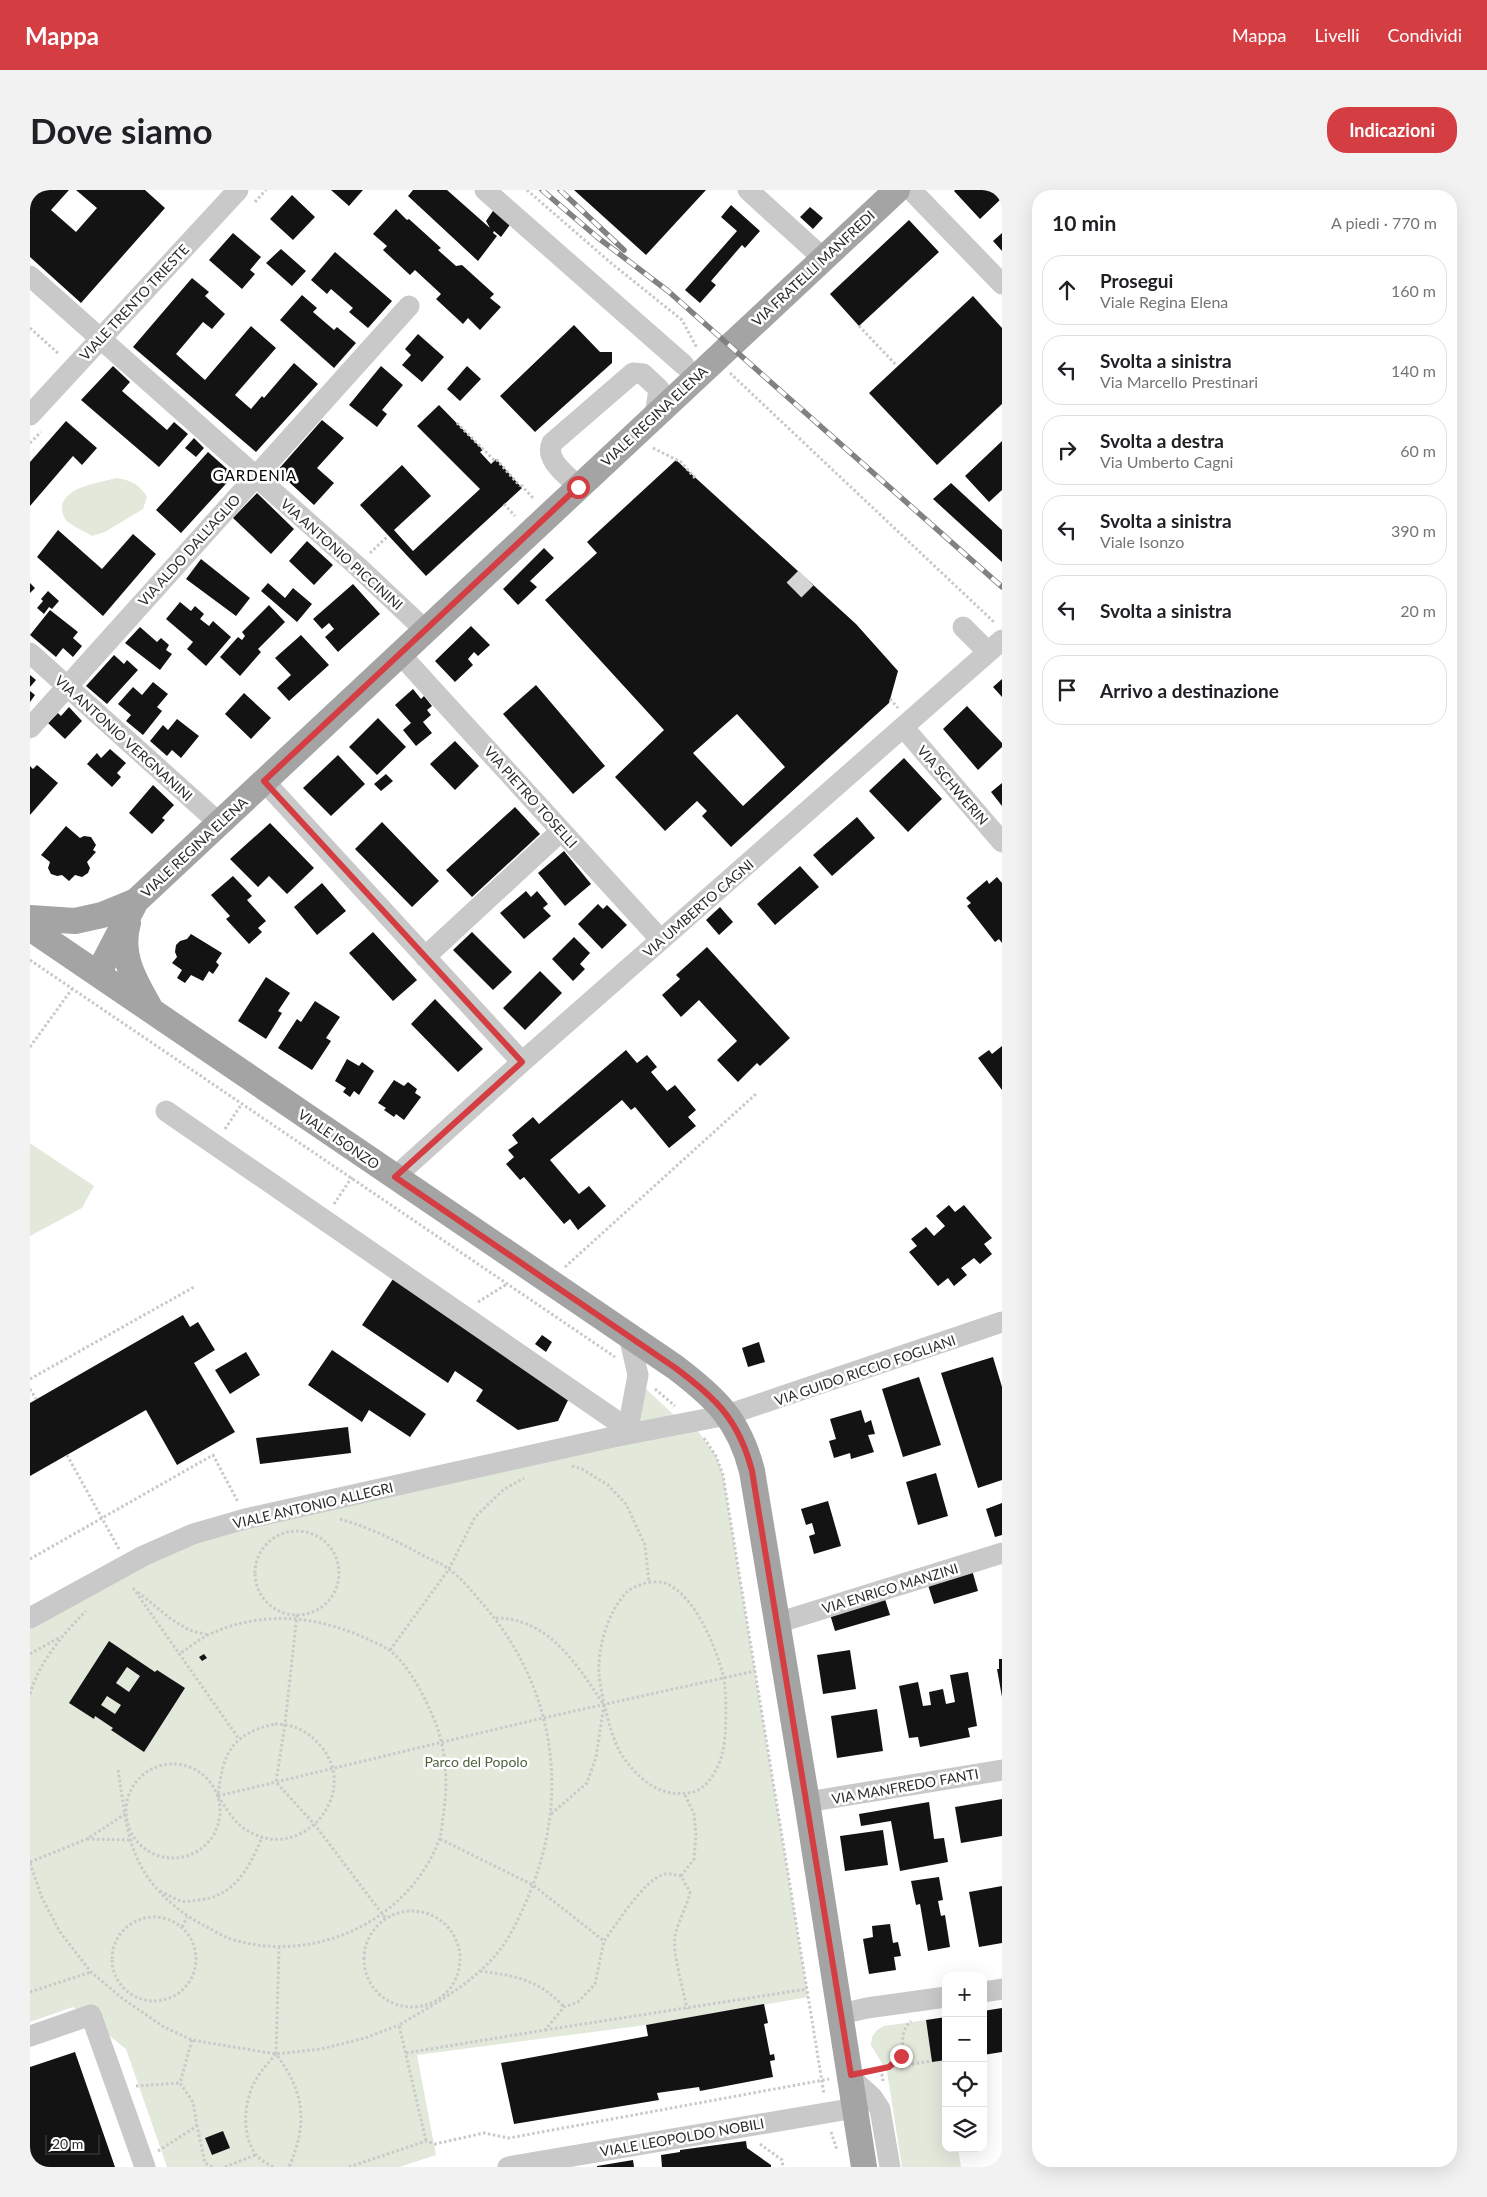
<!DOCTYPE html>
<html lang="it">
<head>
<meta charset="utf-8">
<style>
	body { margin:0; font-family:Lato,sans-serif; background:#f2f2f2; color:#202124 }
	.controls { position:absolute; right:15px; bottom:15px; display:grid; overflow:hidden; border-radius:10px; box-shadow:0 5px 20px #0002 }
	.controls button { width:45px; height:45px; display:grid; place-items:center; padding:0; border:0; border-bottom:1px solid #e0e0e0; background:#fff; color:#202124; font:25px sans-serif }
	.scale { position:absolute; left:15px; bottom:12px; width:55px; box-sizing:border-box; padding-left:5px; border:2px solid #2c2c2c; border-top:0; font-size:14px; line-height:18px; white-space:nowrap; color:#2c2c2c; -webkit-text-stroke:4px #fff; paint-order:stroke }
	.stop { position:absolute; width:15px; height:15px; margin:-11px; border:4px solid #d43d42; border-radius:50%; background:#fff }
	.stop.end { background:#d43d42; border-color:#fff; box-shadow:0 1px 5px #0008 }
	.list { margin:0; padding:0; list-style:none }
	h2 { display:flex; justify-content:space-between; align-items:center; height:65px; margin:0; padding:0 20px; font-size:21px }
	h2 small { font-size:16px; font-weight:400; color:#757577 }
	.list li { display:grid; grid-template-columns:32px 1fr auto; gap:15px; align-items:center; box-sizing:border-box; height:70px; margin:0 10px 10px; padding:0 10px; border:1px solid #e0e0e0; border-radius:20px }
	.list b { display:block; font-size:19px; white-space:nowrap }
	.list p { margin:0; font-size:16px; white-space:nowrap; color:#757577 }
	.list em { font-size:16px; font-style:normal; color:#757577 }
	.icon { flex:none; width:28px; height:28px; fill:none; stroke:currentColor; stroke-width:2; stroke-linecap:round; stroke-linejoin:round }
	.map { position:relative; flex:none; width:972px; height:1977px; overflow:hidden; border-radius:20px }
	header { display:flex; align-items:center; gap:30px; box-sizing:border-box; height:70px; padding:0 25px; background:#d43d42; color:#fff }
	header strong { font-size:24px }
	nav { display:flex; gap:28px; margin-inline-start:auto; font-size:18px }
	.intro { display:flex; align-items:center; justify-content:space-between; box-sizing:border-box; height:120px; padding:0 30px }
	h1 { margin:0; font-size:35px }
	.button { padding:12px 22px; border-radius:20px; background:#d43d42; color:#fff; font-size:18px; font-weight:700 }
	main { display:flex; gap:30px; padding:0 30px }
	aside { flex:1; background:#fff; border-radius:20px; box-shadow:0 5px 20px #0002 }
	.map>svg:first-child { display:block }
</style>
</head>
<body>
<header>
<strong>Mappa</strong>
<nav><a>Mappa</a><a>Livelli</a><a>Condividi</a></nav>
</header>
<div class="intro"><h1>Dove siamo</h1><a class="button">Indicazioni</a></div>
<main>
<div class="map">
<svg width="972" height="1977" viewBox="0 0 972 1977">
	<rect width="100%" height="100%" fill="#fff"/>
	<path fill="#e2e9db" d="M87 288C101 290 110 295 117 307L113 319 75 342 62 346C55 341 45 338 38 332 34 329 32 323 32 318 32 297 72 292 87 288Z
		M0 953 64 996 52 1018 0 1046Z
		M615 1198 644 1225 610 1233Z
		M662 1233 686 1266 693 1285 778 1807 616 1835 387 1865 406 1965 369 1977H137L96 1859 43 1817 0 1832V1429L163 1344Z
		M896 1830 902 1872 915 1870 916 1958H928L931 1977H872L857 1882 841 1855 842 1847 847 1840 854 1836Z"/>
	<path fill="#131313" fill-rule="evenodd" d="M0 0H39L21 20 46 42 67 18 46 0H115L135 18 51 113 0 67Z
		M301 0H333L319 16Z
		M383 0H417L460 38 456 31 465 18 482 32 471 47 464 41 463 43 467 46 448 71 378 6Z
		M544 0H676L616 65Z
		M925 0H972V8L950 29 924 1Z
		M262 5 285 27 263 50 240 29Z
		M701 15 730 41 715 58 712 55 681 91 686 95 670 113 655 100 707 41 691 27Z
		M780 17 793 28 783 39 770 27Z
		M366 19 377 30 379 29 411 58 408 60 426 76 432 75 464 104 460 108 471 117 450 140 438 128 433 134 406 109 411 104 385 80 380 85 353 60 357 56 343 44Z
		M879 30 909 62 829 136 800 104Z
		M203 43 231 67 220 80 225 84 212 99 179 70Z
		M972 43V61L963 51Z
		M251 59 276 81 262 96 236 73Z
		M305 62 362 111 338 138 319 122 323 118 301 99 297 104 281 90Z
		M162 88 179 102 175 106 195 124 182 139 173 132 146 164 175 190 221 136 246 158 205 205 221 219 232 206 234 208 264 173 288 194 226 262 103 157Z
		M272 105 287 118 283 122 304 140 307 137 326 153 304 178 250 130Z
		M943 106 972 138V214L907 275 839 203Z
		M544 135 570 162H582V173L505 242 470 206Z
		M388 144 414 167 392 192 372 175 381 165 375 159Z
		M83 176 100 192 92 201 137 240 144 232 158 244 129 277 51 210Z
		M351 176 373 195 352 220 357 224 347 237 319 215Z
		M437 176 451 189 430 211 417 199Z
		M409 215 453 260 450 262 461 274 466 269 492 298 396 386 330 315 372 275 401 306 364 340 383 361 450 299 387 236Z
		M292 230 314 248 287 278 304 293 284 315 247 281Z
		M36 231 67 258 52 275 43 266 0 316V272Z
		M164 248 174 258 166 267 155 258Z
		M972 251V300L959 312 935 286Z
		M178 262 204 285 151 343 126 320Z
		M646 270 826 434 868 481 859 513 701 657 672 626 677 621 667 611 635 641 585 587 634 540 515 410 567 363 557 352ZM707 524 755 577 713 616 663 563Z
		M921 293 972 340V372L903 309Z
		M227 303 264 339 241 364 203 328Z
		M28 340 72 379 103 344 126 364 73 426 7 367Z
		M277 351 303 375 284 395 259 371Z
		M514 358 524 368 500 391 507 397 488 415 473 399Z
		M171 369 220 408 206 426 156 389Z
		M0 393 5 398 0 403Z
		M238 393 255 408 263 398 282 414 267 432 231 401Z
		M323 394 350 424 308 462 295 447 304 439 299 433 292 439 283 429Z
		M18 401 29 411 22 419 19 417 14 424 7 418 13 411 11 409Z
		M150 412 161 421 165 416 174 424 170 429 179 436 183 431 201 447 176 476 157 459 163 452 136 429Z
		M239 415 255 432 228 459 231 462 210 486 190 467 208 447 212 450 215 446 212 442Z
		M20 420 48 442 43 448 52 456 43 467 33 458 26 467 0 445Z
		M441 436 460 455 448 466 444 462 438 469 443 475 425 492 405 471Z
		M110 437 127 452 131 448 139 455 136 460 142 464 130 480 95 453Z
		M271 445 299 475 259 511 247 498 261 485 245 468Z
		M84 465 94 474 97 470 108 480 77 514 56 496Z
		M0 485 6 490 0 497Z
		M972 489V507L963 497Z
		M123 492 138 504 127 517 132 521 113 545 96 531 101 525 88 514 103 497 112 505Z
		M506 495 575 576 543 604 473 524Z
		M383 499 391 509 394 506 402 516 397 520 401 525 393 532 402 543 386 556 373 540 381 533 365 515Z
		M0 501 5 505 0 512Z
		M214 503 241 528 221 549 195 524Z
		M937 516 972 553V557L948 580 913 539Z
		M39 517 52 531 35 549 18 533 28 523 31 526Z
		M348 528 376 557 347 585 319 557Z
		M147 529 169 546 151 568 142 560 137 566 120 551 133 535 138 540Z
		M425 551 449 576 425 600 400 574Z
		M80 559 96 573 87 583 91 587 82 597 57 574 67 563 71 568Z
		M308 565 335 594 301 626 273 598Z
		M874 568 912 609 878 642 839 601Z
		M7 575 28 593 0 625V576L3 579Z
		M356 584 363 591 351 601 344 594Z
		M972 593V616L961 602Z
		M123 595 144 615 132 628 135 630 122 644 99 623Z
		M485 617 510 644 442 707 416 680Z
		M827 627 845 648 802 686 783 665Z
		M352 632 409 691 382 717 325 659Z
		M240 633 284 678 257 704 239 686 228 697 200 669Z
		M36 636 50 648 54 646 61 647 66 655 63 660 66 662 57 672 60 678 58 683 52 687 45 685 39 691 32 685 27 686 21 684 18 678 20 672 11 665Z
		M534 661 561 694 535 716 508 683Z
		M770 676 789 697 745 735 727 714Z
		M203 686 222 706 217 710 236 731 228 738 232 742 219 754 196 729 200 726 181 705Z
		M967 687 972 693V753L969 749 965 752 937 716 941 713 936 708 957 690 959 694Z
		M292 693 316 721 287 745 264 717Z
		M496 701 501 707 507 701 518 714 513 718 521 726 494 749 470 723Z
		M568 714 573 719 577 715 597 735 572 759 548 734Z
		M690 717 703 732 689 745 676 730Z
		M343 742 387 790 363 811 319 763Z
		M442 742 482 782 463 800 423 760Z
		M161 744 192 763 186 772 189 775 183 784 179 781 173 791 161 785 155 793 147 788 152 780 142 773 147 767 145 762 146 755 150 751 157 749Z
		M544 747 560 763 550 774 555 779 543 791 522 769Z
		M677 757 760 848 730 876 727 873 708 892 687 870 707 851 669 810 651 827 632 805 650 789 646 785Z
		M510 781 532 803 495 840 473 818Z
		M236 787 260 803 248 821 252 823 236 849 208 831Z
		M405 809 453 859 428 882 381 834Z
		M285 811 310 827 296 848 301 851 282 880 248 858 267 829 271 832Z
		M972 856V900L948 868 959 860 962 864Z
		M596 860 607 873 617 865 627 877 621 882 637 901 645 895 666 920 658 927 666 936 639 958 605 917 601 920 592 910 520 970 549 1004 559 996 576 1016 548 1040 540 1029 534 1034 494 987 490 990 476 974 484 967 478 960 488 953 482 945 503 927 509 934Z
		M317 869 329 876 332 872 344 881 329 905 324 901 320 907 313 902 316 898 305 891Z
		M364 890 374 896 378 892 387 899 385 903 391 907 374 930 366 924 364 927 354 920 356 918 348 913Z
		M919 1015 925 1022 934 1015 962 1048 954 1054 962 1064 950 1074 944 1068 931 1078 937 1085 924 1096 918 1088 908 1096 879 1062 887 1056 881 1049 896 1037 904 1046 915 1036 906 1026Z
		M363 1089 539 1208 528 1231 488 1240 446 1211 453 1200 425 1181 418 1193 332 1135Z
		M153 1125 160 1137 168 1132 185 1160 164 1173 205 1242 147 1275 116 1220 0 1286V1213Z
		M512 1145 522 1152 516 1162 505 1154Z
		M729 1152 735 1172 718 1177 712 1158Z
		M302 1160 396 1224 380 1247 339 1220 332 1232 278 1195Z
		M216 1162 230 1185 200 1204 185 1180Z
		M963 1167 972 1197V1290L948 1298 911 1183Z
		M889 1187 911 1255 873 1267 852 1199Z
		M831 1220 835 1233 841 1230 845 1244 838 1245 844 1262 821 1269 820 1263 804 1268 799 1251 806 1249 800 1229Z
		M318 1237 321 1263 230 1274 226 1248Z
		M906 1283 918 1326 888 1335 876 1292Z
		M798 1311 811 1356 784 1364 779 1346 785 1344 782 1333 776 1335 771 1319Z
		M972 1313V1345L965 1347 956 1319Z
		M942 1380 948 1401 904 1414 897 1392Z
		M854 1406 860 1425 805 1441 799 1421Z
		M79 1451 125 1482 127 1480 155 1498 114 1562 81 1540 83 1538 65 1526 64 1529 39 1513ZM97 1477 110 1486 99 1502 86 1493ZM77 1506 91 1515 85 1524 71 1515Z
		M820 1460 826 1499 793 1504 787 1465Z
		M174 1464 177 1468 172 1471 169 1467Z
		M969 1469H972V1507L967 1479H969Z
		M938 1482 947 1536 938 1538 940 1547 890 1557 888 1547 879 1548 869 1496 888 1492 893 1516 901 1515 899 1502 913 1499 916 1514 925 1512 920 1485Z
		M847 1519 853 1561 807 1568 801 1526Z
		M972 1609V1646L931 1653 925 1617Z
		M899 1612 904 1649 914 1648 918 1672 870 1681 861 1631 831 1636 829 1624Z
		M853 1640 858 1675 815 1681 810 1646Z
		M909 1687 913 1710 908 1711 911 1726 915 1725 920 1757 898 1761 890 1714 886 1715 881 1691Z
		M972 1696V1753L949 1757 939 1702Z
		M860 1734 863 1753 868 1752 871 1766 864 1767 866 1780 839 1784 833 1749 843 1747 842 1736Z
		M734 1814 738 1833 734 1834 740 1865 744 1864 745 1870 740 1871 743 1887 670 1901 669 1897 627 1903 629 1910 484 1934 471 1873 618 1846 616 1835Z
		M972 1818V1862L953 1865V1821Z
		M916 1827V1870L902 1872 896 1830Z
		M45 1862 85 1977H0V1877Z
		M193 1941 200 1958 182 1965 175 1948Z
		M716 1951 717 1958 741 1975V1977H632L631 1965 650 1962V1960Z
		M603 1970 604 1977H567V1976Z"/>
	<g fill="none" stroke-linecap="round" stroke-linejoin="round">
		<path stroke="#d5d5d5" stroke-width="21" stroke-dasharray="21 11" stroke-linecap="butt" d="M764 400 776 388"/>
		<path stroke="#c9c9c9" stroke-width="3" stroke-dasharray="2.5 2.5" stroke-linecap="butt" d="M497 0 581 73 652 130 667 158
			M225 12 236 0
			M829 136 867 176
			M0 138 29 164
			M700 183 965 433
			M427 233 464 270 466 269 490 296
			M0 253 11 242
			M623 258 651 272 665 288
			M491 295 504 309
			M474 314 485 326
			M340 363 358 346
			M860 509 868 518
			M0 770 585 1167
			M0 857 42 799
			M195 939 211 915
			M304 1014 322 987
			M535 1077 727 903
			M448 1112 477 1094
			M0 1189 164 1097
			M0 1199 6 1209
			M625 1199 645 1216
			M674 1248 686 1266 693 1285 794 1904
			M37 1265 89 1359
			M542 1276 552 1279 578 1295 596 1314 615 1355 619 1392
			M310 1329C341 1338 369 1352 396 1367 404 1371 413 1374 420 1380 431 1388 442 1401 451 1412 517 1486 539 1585 508 1680 500 1705 482 1748 464 1767 437 1797 403 1815 369 1835L396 1951
			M225 1383a42 42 0 1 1 84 0a42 42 0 1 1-84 0Z
			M0 1369 183 1265 208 1312
			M619 1392C624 1392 632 1391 637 1394 665 1406 686 1457 693 1485 697 1501 697 1549 692 1564 689 1578 678 1598 663 1602 633 1609 611 1592 594 1568 582 1554 571 1504 569 1485 567 1459 578 1420 598 1401 603 1397 612 1394 619 1392Z
			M103 1398 209 1549
			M108 1402 141 1429 159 1440 178 1445
			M267 1425 255 1534 246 1592 285 1635 356 1729
			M466 1428C519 1428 547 1475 574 1515L566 1567 557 1593 521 1624
			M360 1460 419 1379 445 1327 473 1300 494 1288
			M0 1464 30 1447
			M0 1504C10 1471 32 1445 56 1421
			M245 1534C263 1534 277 1541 289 1554 333 1601 273 1674 218 1641 204 1633 196 1618 188 1606 193 1563 201 1544 245 1534Z
			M96 1621a47 47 0 1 1 94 0a47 47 0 1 1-94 0Z
			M88 1580C93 1609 95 1641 107 1668 119 1696 146 1721 173 1735 182 1739 191 1746 201 1749 283 1775 378 1732 409 1650 412 1643 412 1634 413 1627 418 1595 417 1565 406 1534 398 1513 377 1470 357 1459 350 1454 341 1451 333 1447 283 1425 230 1421 180 1444 169 1449 159 1458 149 1464
			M188 1606 513 1528 725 1481
			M57 1649 101 1650
			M410 1649 503 1695 574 1751C587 1734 614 1689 635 1684 640 1683 646 1685 651 1686L660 1702C657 1717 648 1731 645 1746 642 1763 654 1801 657 1819
			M0 1672 57 1649 95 1624
			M0 1673 12 1708 30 1742 61 1782 93 1809 134 1837 162 1850 246 1864 291 1859 335 1848 369 1835
			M651 1686 664 1669 666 1645 664 1624 654 1603
			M130 1701C137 1704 144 1709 151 1711 156 1712 162 1711 167 1710 204 1708 220 1677 232 1647
			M334 1769a48 48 0 1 1 96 0a48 48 0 1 1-96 0Z
			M82 1769a42 42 0 1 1 84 0a42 42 0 1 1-84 0Z
			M152 1737 157 1727
			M450 1781C486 1786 508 1789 534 1817
			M0 1802 61 1782
			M515 1840 777 1799
			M162 1850 150 1893 163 1912 167 1936
			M376 1863 515 1840 534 1817 548 1812 565 1794 574 1751
			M246 1864 249 1758
			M862 1877 902 1871
			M851 1879 853 1891
			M842 1881C892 1871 860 1850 881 1831
			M106 1896 150 1893
			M801 1942 807 1960
			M730 1954 752 1970 753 1977
			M128 1961 167 1936 175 1973 182 1977
			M195 1977 225 1965
			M243 1977C237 1973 229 1970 225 1963 212 1945 214 1915 223 1895 229 1883 237 1874 246 1864 275 1903 278 1933 259 1977
			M319 1977 396 1951 405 1954 454 1943 479 1948 799 1889"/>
		<path stroke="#c9c9c9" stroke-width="21" d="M455 0 654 175
			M718 0 794 69
			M881 0 972 94
			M0 86 327 376 395 440
			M0 225 208 0
			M549 297C538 286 514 270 522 253L603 183 613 184 629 199 625 226
			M933 437 958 462
			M0 463 189 633
			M370 464 631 750
			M0 538 379 116
			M874 538 972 652
			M234 591 492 872
			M395 767 531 641
			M136 921 598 1239
			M365 987 492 872 972 450
			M587 1245 598 1239 608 1185 599 1146
			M0 1428 113 1366 163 1344 215 1329 583 1247 697 1225 972 1132
			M747 1433 972 1363
			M777 1612 972 1580
			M953 1802 972 1799
			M811 1824 837 1818 916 1807
			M0 1846 61 1825 115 1977
			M821 1888 842 1907 850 1919 860 1977
			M478 1977 825 1918"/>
		<path stroke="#a4a4a4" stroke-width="26" d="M0 728 45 731 72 725 106 711
			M98 733C89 764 104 790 119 816
			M0 738 645 1177C686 1208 709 1230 722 1281L777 1612 834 1977
			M68 784 106 711 867 0"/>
		<defs>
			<path id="rail" d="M512 0 567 47 638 101 972 397
				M530 0 594 60"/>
		</defs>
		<use href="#rail" stroke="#818181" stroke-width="5.5"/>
		<use href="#rail" stroke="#fff" stroke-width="4" stroke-dasharray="11" stroke-linecap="butt"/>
	</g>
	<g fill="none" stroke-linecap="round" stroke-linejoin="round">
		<path stroke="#d43d42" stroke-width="6" d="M548 297 234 591 492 872 365 987 644 1177C686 1208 709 1230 722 1281L821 1885 859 1877 871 1866"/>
	</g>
	<g text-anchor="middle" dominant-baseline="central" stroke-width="5" stroke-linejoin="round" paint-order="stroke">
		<g font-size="14" fill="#2c2c2c" stroke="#fff">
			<text transform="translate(783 78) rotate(-43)">VIA FRATELLI MANFREDI</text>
			<text transform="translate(104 112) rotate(-47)">VIALE TRENTO TRIESTE</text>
			<text transform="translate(624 226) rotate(-43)">VIALE REGINA ELENA</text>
			<text transform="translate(159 360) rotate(-48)">VIA ALDO DALL'AGLIO</text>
			<text transform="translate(312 364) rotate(42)">VIA ANTONIO PICCININI</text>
			<text transform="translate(94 548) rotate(42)">VIA ANTONIO VERGNANINI</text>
			<text transform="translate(923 595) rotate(49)">VIA SCHWERIN</text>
			<text transform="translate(501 607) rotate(48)">VIA PIETRO TOSELLI</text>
			<text transform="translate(164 657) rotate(-43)">VIALE REGINA ELENA</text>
			<text transform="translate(668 718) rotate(-41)">VIA UMBERTO CAGNI</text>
			<text transform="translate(309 949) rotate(34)">VIALE ISONZO</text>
			<text transform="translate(835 1180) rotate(-19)">VIA GUIDO RICCIO FOGLIANI</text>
			<text transform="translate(283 1315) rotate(-13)">VIALE ANTONIO ALLEGRI</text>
			<text transform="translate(860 1398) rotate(-17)">VIA ENRICO MANZINI</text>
			<text transform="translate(875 1596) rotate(-10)">VIA MANFREDO FANTI</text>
			<text transform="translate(652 1947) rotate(-10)">VIALE LEOPOLDO NOBILI</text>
		</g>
		<g font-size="14" fill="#4e633e" stroke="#fff">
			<text x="446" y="1571">Parco del Popolo</text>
		</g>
		<g font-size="15" letter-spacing="1" fill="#000" stroke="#fff">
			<text x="225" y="285">GARDENIA</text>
		</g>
	</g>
</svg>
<div class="controls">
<button>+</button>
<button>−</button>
<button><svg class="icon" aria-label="locate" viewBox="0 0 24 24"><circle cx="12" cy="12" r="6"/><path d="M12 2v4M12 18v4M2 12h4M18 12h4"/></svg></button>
<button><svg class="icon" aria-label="layers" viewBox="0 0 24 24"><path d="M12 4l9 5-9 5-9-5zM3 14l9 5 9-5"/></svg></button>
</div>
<div class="scale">20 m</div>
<div class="stop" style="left:548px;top:297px"></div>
<div class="stop end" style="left:871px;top:1866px"></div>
</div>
<aside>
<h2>10 min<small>A piedi · 770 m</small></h2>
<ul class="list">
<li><svg class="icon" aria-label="ahead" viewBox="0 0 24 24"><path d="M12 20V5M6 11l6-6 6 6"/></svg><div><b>Prosegui</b><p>Viale Regina Elena</p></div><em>160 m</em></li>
<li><svg class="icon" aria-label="left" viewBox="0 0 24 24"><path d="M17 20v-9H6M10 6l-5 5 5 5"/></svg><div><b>Svolta a sinistra</b><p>Via Marcello Prestinari</p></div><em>140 m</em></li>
<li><svg class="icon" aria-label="right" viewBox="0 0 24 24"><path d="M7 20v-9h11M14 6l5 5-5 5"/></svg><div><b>Svolta a destra</b><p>Via Umberto Cagni</p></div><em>60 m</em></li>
<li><svg class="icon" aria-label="left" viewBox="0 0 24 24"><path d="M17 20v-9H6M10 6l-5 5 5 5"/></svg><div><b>Svolta a sinistra</b><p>Viale Isonzo</p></div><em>390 m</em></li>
<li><svg class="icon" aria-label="left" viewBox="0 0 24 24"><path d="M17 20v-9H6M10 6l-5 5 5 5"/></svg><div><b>Svolta a sinistra</b></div><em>20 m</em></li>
<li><svg class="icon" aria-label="arrive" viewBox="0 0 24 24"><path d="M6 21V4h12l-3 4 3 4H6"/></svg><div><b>Arrivo a destinazione</b></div></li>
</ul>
</aside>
</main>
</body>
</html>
